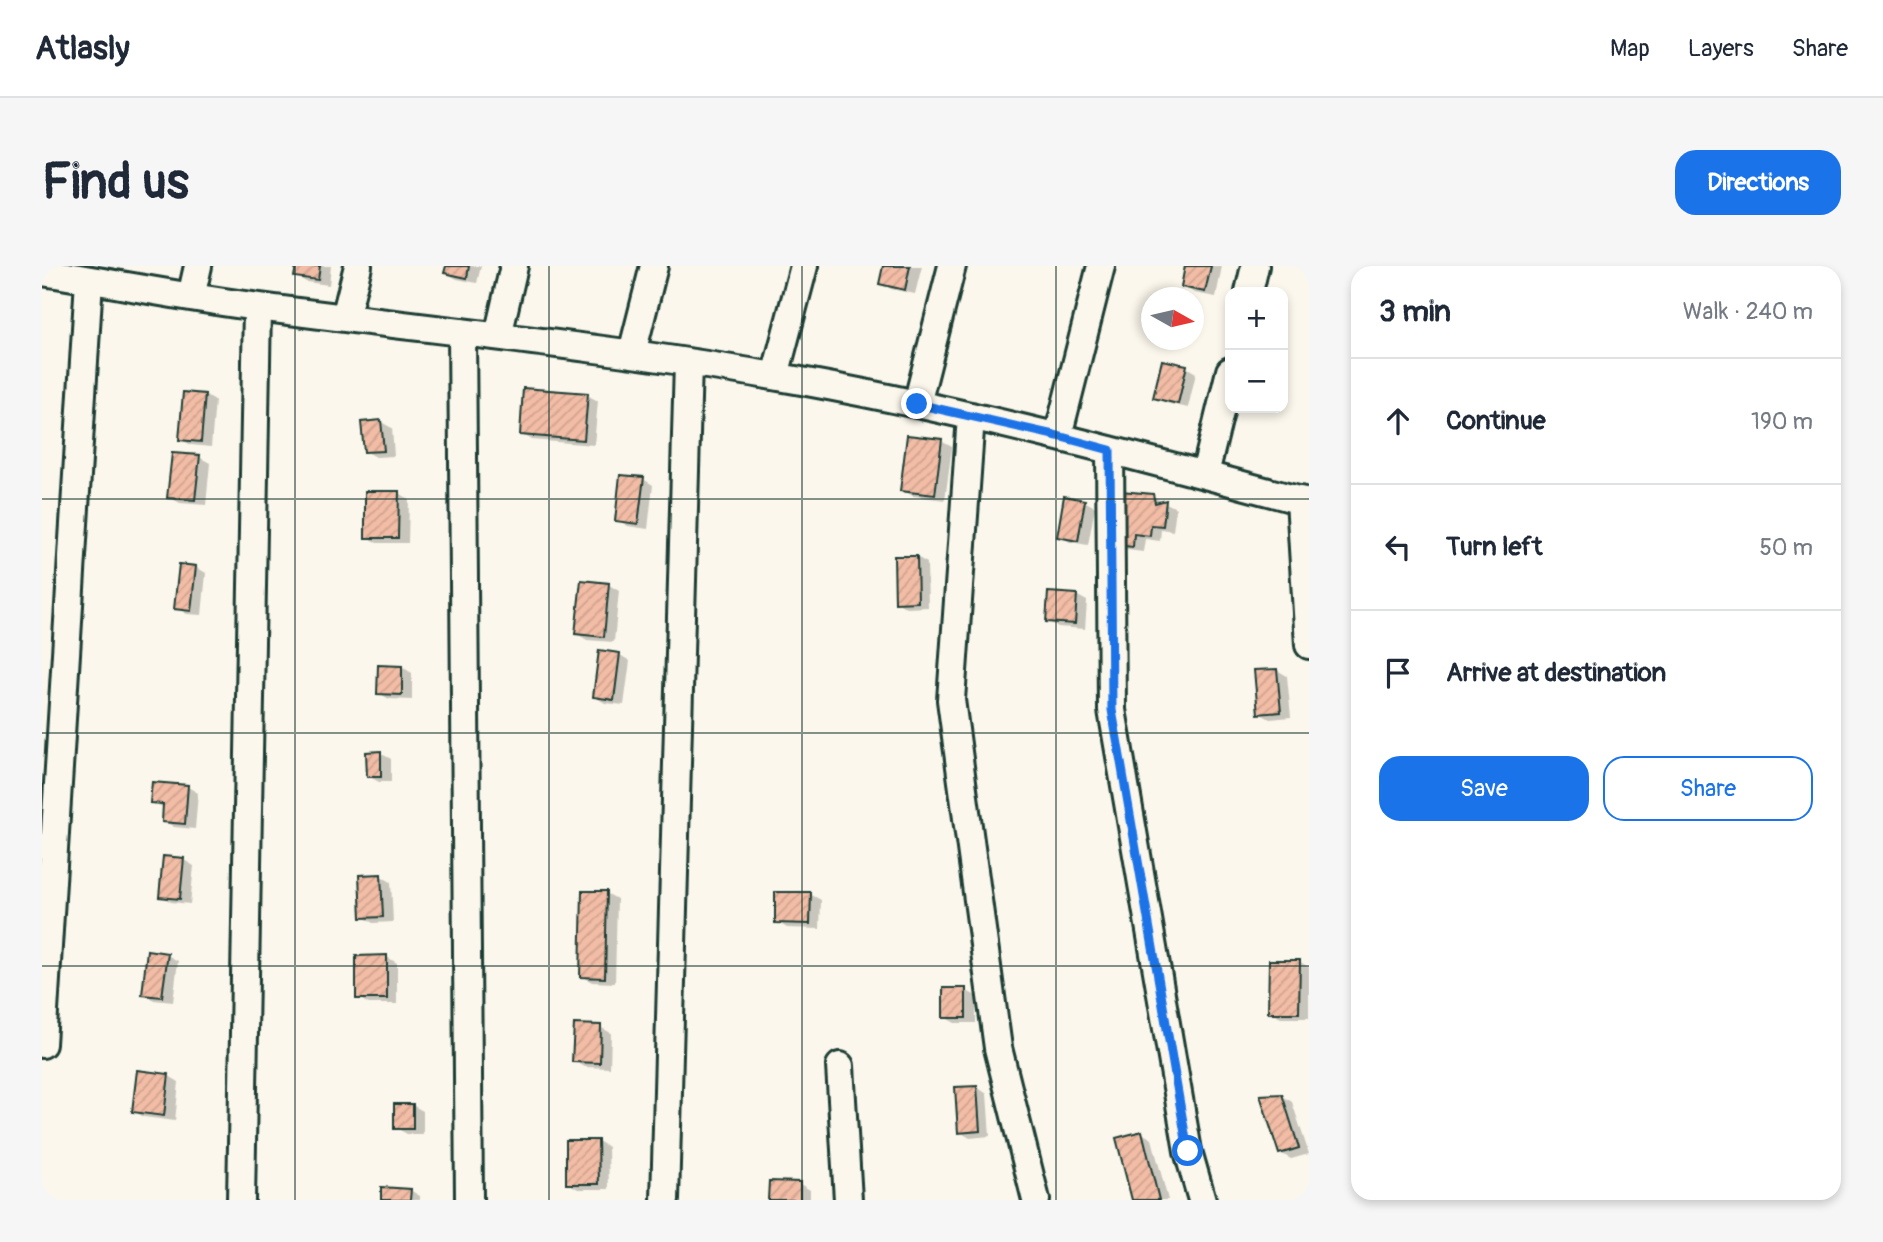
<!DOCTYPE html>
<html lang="en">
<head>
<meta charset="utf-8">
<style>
	body { margin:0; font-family:Pangolin,sans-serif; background:#f6f6f7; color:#1f2937 }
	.controls { position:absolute; right:21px; top:21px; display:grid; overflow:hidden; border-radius:14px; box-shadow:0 4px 10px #0003 }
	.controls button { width:63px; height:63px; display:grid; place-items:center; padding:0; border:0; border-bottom:2px solid #e0e1e3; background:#fff; color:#1f2937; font:35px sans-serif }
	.compass { position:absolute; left:1099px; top:21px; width:63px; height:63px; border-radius:50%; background:#fff; box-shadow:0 4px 10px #0003; rotate:98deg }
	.stop { position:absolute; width:21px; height:21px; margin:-16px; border:5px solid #1a73e8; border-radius:50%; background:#fff }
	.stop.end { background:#1a73e8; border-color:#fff; box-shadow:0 2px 7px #0008 }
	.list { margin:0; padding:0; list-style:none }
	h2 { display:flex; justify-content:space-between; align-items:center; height:91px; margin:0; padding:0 28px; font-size:30px }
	h2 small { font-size:23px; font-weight:400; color:#747a83 }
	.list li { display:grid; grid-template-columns:46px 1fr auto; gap:21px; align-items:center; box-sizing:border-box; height:126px; padding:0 28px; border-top:2px solid #e0e1e3 }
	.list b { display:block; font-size:26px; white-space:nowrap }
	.list em { font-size:23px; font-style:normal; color:#747a83 }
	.actions { display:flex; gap:14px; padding:21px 28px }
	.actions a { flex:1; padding:16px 0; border:2px solid #1a73e8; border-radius:21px; text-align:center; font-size:24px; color:#1a73e8 }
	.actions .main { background:#1a73e8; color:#fff }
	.icon { flex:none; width:38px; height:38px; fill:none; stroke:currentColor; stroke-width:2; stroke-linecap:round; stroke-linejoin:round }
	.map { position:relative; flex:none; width:1267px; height:934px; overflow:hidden; border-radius:21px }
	header { display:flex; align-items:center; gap:42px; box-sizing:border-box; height:98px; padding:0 35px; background:#fff; border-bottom:2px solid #e0e1e3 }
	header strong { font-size:33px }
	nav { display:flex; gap:38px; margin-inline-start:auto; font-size:24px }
	.intro { display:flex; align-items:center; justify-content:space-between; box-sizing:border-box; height:168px; padding:0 42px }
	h1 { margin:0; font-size:49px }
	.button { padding:18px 32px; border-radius:21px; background:#1a73e8; color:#fff; font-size:24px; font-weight:700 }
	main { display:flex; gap:42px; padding:0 42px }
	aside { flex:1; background:#fff; border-radius:21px; box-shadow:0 4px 10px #0003 }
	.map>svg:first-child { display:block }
</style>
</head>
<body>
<header>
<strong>Atlasly</strong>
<nav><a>Map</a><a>Layers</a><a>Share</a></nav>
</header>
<div class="intro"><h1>Find us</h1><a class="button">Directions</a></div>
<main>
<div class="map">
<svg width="1267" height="934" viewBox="0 0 1267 934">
	<defs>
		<pattern id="building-hatch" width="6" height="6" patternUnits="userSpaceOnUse" patternTransform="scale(1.75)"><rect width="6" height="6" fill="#f2bca5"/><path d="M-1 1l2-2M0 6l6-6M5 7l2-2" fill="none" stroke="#cfa28f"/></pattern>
	</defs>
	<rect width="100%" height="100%" fill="#fbf7ec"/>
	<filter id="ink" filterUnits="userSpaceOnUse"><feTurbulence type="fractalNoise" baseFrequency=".0143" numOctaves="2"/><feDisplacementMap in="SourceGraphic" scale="14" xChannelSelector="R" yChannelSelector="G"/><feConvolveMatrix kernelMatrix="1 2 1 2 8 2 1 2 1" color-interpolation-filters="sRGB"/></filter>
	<g filter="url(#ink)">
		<path fill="#0003" d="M255 0H289L287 19 264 16 254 10Z
			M406 0H439L435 17 415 13 404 7Z
			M842 0H880L873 28 849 23 839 17Z
			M1145 0H1180L1174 31 1152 27 1141 20Z
			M1144 101 1154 107 1146 142 1124 137 1113 131Z
			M163 129 173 135 169 181 149 179 138 173Z
			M545 129 556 135 552 179 490 174 480 168Z
			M339 156 350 162 352 190 334 191 323 185Z
			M899 175 910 181 903 234 871 230 860 224Z
			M157 191 168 197 164 239 138 237 127 231Z
			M601 213 611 219 606 263 586 260 575 254Z
			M357 227 367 233 366 277H335L325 271Z
			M1110 230 1134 242 1131 265 1119 263 1118 275 1103 273 1101 286 1085 284 1075 278Z
			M1042 235 1053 241 1046 279 1028 276 1017 270Z
			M875 291 885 297 886 341 865 342 854 336Z
			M154 301 164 307 160 349 145 348 134 342Z
			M567 319 577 325 572 376 545 374 535 368Z
			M1034 329 1045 335 1043 363 1016 361 1006 355Z
			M559 386 578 389 588 395 582 439 563 437 553 431Z
			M360 401 370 407V434L347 433 337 427Z
			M1235 404 1245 410 1249 451 1228 453 1217 447Z
			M338 487 349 493V516H337L326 510Z
			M146 521 156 527 153 563 132 561 122 555 123 542 110 536Z
			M142 594 152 600 148 638 129 636 119 630Z
			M339 610 349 616 351 656 331 657 321 651Z
			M564 627 575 633 573 717 550 716 540 710Z
			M768 628 779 634 778 663 745 662 735 656Z
			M125 689 136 695 131 736 112 734 102 728Z
			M345 691 355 697V738H327L316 732Z
			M1258 696 1267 701V752H1239L1228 746Z
			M923 724 934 730V757H913L902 751Z
			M558 761 569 767 568 802 543 801 532 795Z
			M96 806 127 810 137 816 133 855 102 851 91 845Z
			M935 821 945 828 948 870 928 872 918 866Z
			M1239 829 1250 836 1267 888 1249 893 1238 887Z
			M370 839 381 845V868H365L354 862Z
			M1100 867 1110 873 1126 934H1092Z
			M556 875 566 881 567 923H536L526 917Z
			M758 918 768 924V934H728Z
			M368 924 378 930V934H340Z"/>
		<path fill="url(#building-hatch)" stroke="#1f3d34" stroke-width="2" d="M254 0H278L276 14 252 11Z
			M404 0H427L425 12 402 7Z
			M841 0H868L863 24 837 18Z
			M1143 0H1169L1163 26 1139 21Z
			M1120 94 1145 99 1136 138 1111 132Z
			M481 122 546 127 542 174 478 169Z
			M141 126 163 128 159 176 137 174Z
			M339 154 342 185 322 186 319 156Z
			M865 169 900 173 893 229 858 225Z
			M130 187 158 189 153 234 125 232Z
			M578 209 602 211 596 258 573 255Z
			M323 225H357L356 272H323Z
			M1079 225 1111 228 1113 237 1124 234 1121 260 1109 259 1108 270 1092 268 1091 281 1073 279Z
			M1022 230 1043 234 1036 275 1015 271Z
			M852 290H875L876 336 853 337Z
			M137 298 154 300 149 345 132 343Z
			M539 314 567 317 562 371 533 368Z
			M1006 326 1035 328 1033 358 1004 356Z
			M557 384 578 387 572 434 551 431Z
			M336 399 360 400V429L335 428Z
			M1235 403 1239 446 1216 448 1212 404Z
			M339 485V511H325L324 486Z
			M110 516 146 519 143 558 120 556 121 538 108 537Z
			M121 590 142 592 138 633 117 631Z
			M339 608 341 651 319 652 317 609Z
			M540 625H565L563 712 538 711Z
			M733 626H769L768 658 733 657Z
			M105 684 126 687 120 731 100 729Z
			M345 689V733H314V690Z
			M1227 694H1258L1257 747H1226Z
			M901 722H924V752H901Z
			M532 758 559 759 558 797 530 796Z
			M95 804 127 808 122 850 90 846Z
			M935 820 938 865 916 867 913 821Z
			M1240 828 1257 882 1237 888 1218 829Z
			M352 838H371V863H352Z
			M1100 865 1117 934H1090L1074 872Z
			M524 874H556L557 918H524Z
			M727 915 758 916V934H726Z
			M339 921 369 923 368 934H339Z"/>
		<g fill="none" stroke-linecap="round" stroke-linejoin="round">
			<defs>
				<path id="minor" d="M0 6C73 17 145 32 217 41 389 64 561 80 731 110 912 141 1090 189 1267 237
					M1207 26 1213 0
					M149 31 156 0
					M303 52 316 0
					M420 66 427 934
					M456 70 472 0
					M590 87 612 0
					M733 110 762 0
					M875 138 910 0
					M929 150 909 434 956 782 994 934
					M1016 170 1059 0
					M1068 184 1070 444 1146 885 1160 934
					M1163 208 1188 105
					M1258 234 1267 379
					M0 778 47 14
					M798 800 806 934
					M199 934 215 41
					M623 934 646 96"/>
			</defs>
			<use href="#minor" stroke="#1f3d34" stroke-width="32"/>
			<use href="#minor" stroke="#fbf7ec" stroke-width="26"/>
		</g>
	</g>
	<g fill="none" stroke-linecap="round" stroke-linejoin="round" filter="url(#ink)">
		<path stroke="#1a73e8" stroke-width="9" d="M875 138 1016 170 1068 184 1070 444 1146 885"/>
	</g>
	<path fill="none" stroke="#1f3d34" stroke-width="2" stroke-opacity="0.55" d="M253 0V934M507 0V934M760 0V934M1014 0V934M0 233H1267M0 467H1267M0 700H1267"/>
</svg>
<div class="controls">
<button>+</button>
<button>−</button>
</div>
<svg class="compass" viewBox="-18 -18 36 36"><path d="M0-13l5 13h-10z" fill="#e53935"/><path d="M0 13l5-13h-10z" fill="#747a83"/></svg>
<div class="stop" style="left:1146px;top:885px"></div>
<div class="stop end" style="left:875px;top:138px"></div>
</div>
<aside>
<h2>3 min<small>Walk · 240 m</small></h2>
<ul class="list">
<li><svg class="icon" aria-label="ahead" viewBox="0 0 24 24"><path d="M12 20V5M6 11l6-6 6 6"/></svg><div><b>Continue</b></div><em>190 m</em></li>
<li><svg class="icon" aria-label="left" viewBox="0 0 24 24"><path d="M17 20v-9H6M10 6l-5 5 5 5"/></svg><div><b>Turn left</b></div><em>50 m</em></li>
<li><svg class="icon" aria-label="arrive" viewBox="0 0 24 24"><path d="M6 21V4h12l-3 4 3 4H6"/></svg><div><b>Arrive at destination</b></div></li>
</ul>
<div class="actions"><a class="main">Save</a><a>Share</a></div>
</aside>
</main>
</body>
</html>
